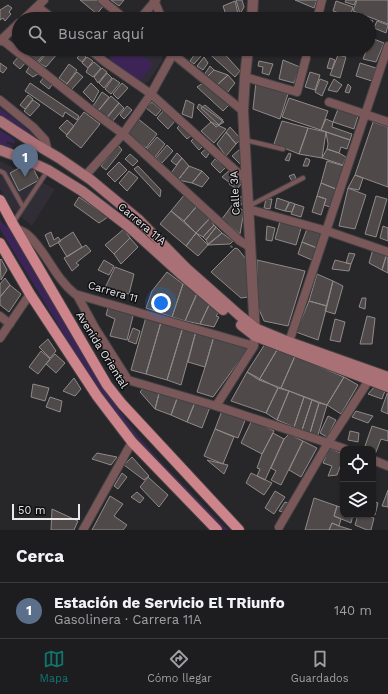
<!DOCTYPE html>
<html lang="es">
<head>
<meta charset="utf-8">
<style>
	body { margin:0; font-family:"Work Sans",sans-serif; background:#2a292c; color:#f1f3f6 }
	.controls { position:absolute; right:12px; bottom:12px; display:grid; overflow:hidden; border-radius:8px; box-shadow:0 1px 3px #0004 }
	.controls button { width:36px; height:36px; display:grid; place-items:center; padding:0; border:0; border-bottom:1px solid #3b3a3d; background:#1d1c1f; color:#f1f3f6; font:20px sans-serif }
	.scale { position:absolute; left:12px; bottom:10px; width:68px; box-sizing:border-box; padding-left:4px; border:2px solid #e9e8eb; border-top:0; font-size:11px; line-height:14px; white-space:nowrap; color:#e9e8eb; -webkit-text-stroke:3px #100f11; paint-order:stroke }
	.you { position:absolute; left:161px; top:303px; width:14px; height:14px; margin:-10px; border:3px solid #fff; border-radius:50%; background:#1a73e8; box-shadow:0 0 0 6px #1a73e833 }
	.badge { display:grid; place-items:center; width:26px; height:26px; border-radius:50%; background:#0f766e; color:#fff; font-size:13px; font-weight:700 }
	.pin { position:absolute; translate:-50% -33px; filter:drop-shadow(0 1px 2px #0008) }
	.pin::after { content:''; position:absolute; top:21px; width:14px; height:12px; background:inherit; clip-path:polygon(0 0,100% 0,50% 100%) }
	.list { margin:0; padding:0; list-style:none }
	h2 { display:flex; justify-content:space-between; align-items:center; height:52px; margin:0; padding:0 16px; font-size:17px }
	h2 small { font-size:13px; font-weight:400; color:#a0a1a4 }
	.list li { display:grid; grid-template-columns:26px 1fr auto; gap:12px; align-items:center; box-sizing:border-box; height:56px; padding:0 16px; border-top:1px solid #3b3a3d }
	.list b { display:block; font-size:15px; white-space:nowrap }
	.list p { margin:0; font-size:13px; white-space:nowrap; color:#a0a1a4 }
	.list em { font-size:13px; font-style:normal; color:#a0a1a4 }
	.icon { flex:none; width:22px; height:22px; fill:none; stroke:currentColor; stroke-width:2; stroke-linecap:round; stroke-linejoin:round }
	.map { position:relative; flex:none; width:388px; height:530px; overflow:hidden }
	.search { position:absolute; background:#1d1c1f; box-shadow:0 1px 3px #0004; left:12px; right:12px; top:12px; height:44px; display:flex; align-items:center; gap:10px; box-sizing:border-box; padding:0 14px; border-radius:22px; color:#a0a1a4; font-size:15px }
	.sheet { height:108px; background:#1d1c1f }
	nav { display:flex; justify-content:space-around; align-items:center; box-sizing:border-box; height:56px; border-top:1px solid #3b3a3d; background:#1d1c1f; font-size:11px; color:#a0a1a4 }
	nav a { display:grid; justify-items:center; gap:2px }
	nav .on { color:#0f766e }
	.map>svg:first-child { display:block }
</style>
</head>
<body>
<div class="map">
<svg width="388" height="530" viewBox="0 0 388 530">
	<rect width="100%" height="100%" fill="#272629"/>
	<path fill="#312d36" d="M115 49H163L162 61 148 82 139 85 107 60Z
		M0 161 55 189 32 226 11 208 0 188Z"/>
	<path fill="#3c2556" d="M117 49H133L153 64 139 82 109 60Z
		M0 108 21 124 39 140V142L0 116Z
		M0 130 14 139 15 143H12L7 141 6 143 12 146V149H9L0 145Z
		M0 219 3 224 9 228 102 385 127 421 139 437 160 461 228 530H220L140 447 111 408 68 341 0 229Z"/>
	<path fill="#4f4a49" stroke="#8f8a88" d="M80 0H97L104 5 97 14Z
		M111 0H124L119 6Z
		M236 0H242L244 7 240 14Z
		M295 0H317L314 8Z
		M346 0H356L354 5 345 2Z
		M357 0H388V24L353 11Z
		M235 1 238 14 227 18 223 6Z
		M336 1 353 7 350 17 333 11Z
		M8 5 12 8 9 12 11 14 5 21 3 18 0 20V10Z
		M334 12 343 14 342 19H331Z
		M85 13 94 19H88L82 15Z
		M352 13 357 14 356 19H350Z
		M78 14 85 19H74Z
		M369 19 373 21 369 32Z
		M377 21 388 25 386 33 374 28Z
		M371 38 384 43 376 62 363 59 367 49H369V43Z
		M21 49H50L36 66 21 51Z
		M49 49H54L58 53 46 67 37 62Z
		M137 49H155L150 55 146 52 145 53 140 49 139 50Z
		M204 49H220L240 71 235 77Z
		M228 49H237L231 54 227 50Z
		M197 51 202 55 194 64 190 61Z
		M82 52 86 57 82 62 77 58Z
		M338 55 346 57 340 78 330 75Z
		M19 56 26 62 20 69 13 63Z
		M87 57 93 61 88 68 82 63Z
		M204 57 208 63 203 70 197 66Z
		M330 58 335 60 332 69 327 68Z
		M283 60 300 67 294 83 279 79Z
		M259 61 273 64 269 75 262 73 263 67 258 66Z
		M94 62 101 68 93 77 86 72 88 68Z
		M0 63 7 68 3 73 0 71Z
		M360 63 376 68 372 81 356 76Z
		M31 64 41 72 33 77 26 72Z
		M69 64 77 70 67 84 59 78Z
		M210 66 214 70 207 77 204 75Z
		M102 68 107 72 98 83 94 77Z
		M214 70 228 75 217 85 207 77Z
		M77 72 83 77 71 90 66 85Z
		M310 72 320 75 315 90 305 87Z
		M107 73 112 78 104 88 99 83Z
		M228 75 235 83 227 93 217 85Z
		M45 76 54 82 49 89 40 82Z
		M113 78 120 83 111 94 105 89Z
		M320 79 328 82 322 96 315 92Z
		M334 79 342 85 337 92 328 90Z
		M256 82 288 94 280 119 253 109Z
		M30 83 79 116 77 120 65 112 63 117 25 91Z
		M91 83 99 91 93 102 83 92Z
		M122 83 128 88 118 99 113 94Z
		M203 83 230 104 223 111 197 87Z
		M348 84 351 87 349 93 345 92Z
		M102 92 109 97 98 111 93 106Z
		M28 95 33 99 25 109 20 105Z
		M111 96 119 103 107 117 98 111Z
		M289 98 328 111 321 130 282 117Z
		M33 100 40 105 30 116 24 111Z
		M186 100 194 104 192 118 182 114Z
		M152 102 161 110 156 116 146 108Z
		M119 103 124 108 112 122 107 118Z
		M199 104 224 122 216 127 197 108Z
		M205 105 223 120 219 125 201 108Z
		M127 106 132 110 124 119 120 115Z
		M338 109 358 116 354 129 333 122Z
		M164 110 175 121 168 129 157 118Z
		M84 112 100 124 81 148 66 136Z
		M137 118 157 134 146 148 126 133Z
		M326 119 333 122 332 127 352 134 350 140 321 130Z
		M67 120 74 126 67 135 59 128Z
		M282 121 308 128 299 154 274 144Z
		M211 122 226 129 214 143 201 131Z
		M373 122 388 127V187L355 175Z
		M182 123 192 135 187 139 177 128Z
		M230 127 241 139 236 144 226 132Z
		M308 128 326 132 322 158 299 154Z
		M226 132 236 144 226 156 217 144Z
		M326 132 350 140 347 149 341 147 339 153 327 149 328 144Z
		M196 136 204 145 199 150 191 141Z
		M157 137 165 144 155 157 146 150Z
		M118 145 122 150 106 170 101 166Z
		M167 145 173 151 162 163 156 158Z
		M208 147 210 152 206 158 201 153Z
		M240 149 243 167 232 156Z
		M327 149 339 153 346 157 343 165 322 158Z
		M177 153 182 158 176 165 171 161Z
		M289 153 291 154 289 161 285 160Z
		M130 154 138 161 133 166 125 159Z
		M182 158 189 166 178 180 171 173Z
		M306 158 310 160 308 166H303Z
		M215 159 226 167 220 173 211 164Z
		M327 161 344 166 336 189 321 183Z
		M30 162 39 180 19 191 10 173Z
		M119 162 127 170 115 182 107 174Z
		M138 166 161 190 160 197 134 169Z
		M189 166 202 171 192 183 178 180Z
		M231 169 234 174 229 182 222 177Z
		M129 171 138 178 127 191 119 183Z
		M202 171 209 178 202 187 192 183Z
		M234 174 241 179 240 182 242 183 237 189 229 184Z
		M294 174 296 178 292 181 289 176Z
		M355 175 363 178 359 190 348 188Z
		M321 183 336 189 330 207 324 205 326 199 317 196Z
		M348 188 366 195 355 229 339 226Z
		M185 194 197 206 184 221 171 211Z
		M243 195 245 200 240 206 236 201Z
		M317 196 326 199 321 215 312 212Z
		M376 196 387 199 376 237 365 234Z
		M79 197 108 217 99 223 74 205Z
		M277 198 289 202 285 211 275 208Z
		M266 199H272L270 209 264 208Z
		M290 202 295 204 292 212 285 211Z
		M233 204 244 211 240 234 222 219Z
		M295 204 304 207 301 217 291 214Z
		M197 206 210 218 196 233 184 221Z
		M171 211 196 233 186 246 160 224Z
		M210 218 214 225 203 237 196 233Z
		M281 218 302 225 296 245 275 239Z
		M214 225 216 227 206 240 203 237Z
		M267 226 275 228 272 241 266 240Z
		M308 226 322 232 319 240 317 248 302 242Z
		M383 226 388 228V241L380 238Z
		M216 227 222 233 208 244 206 240Z
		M124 229 130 238 114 254 105 245Z
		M51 232 54 240 58 237 61 241 50 247 45 235Z
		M73 232 82 247 67 257 58 242Z
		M196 233 208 245 198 256 186 246Z
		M222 233 233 241 230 244 208 245Z
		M130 238 138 247 121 264 114 254Z
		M302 242 317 248 312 260 298 254Z
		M86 245 91 251 76 263 79 265 72 271 64 258Z
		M235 248 238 249 246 259 248 297 241 298 211 272Z
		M373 249 387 253 382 270 369 263Z
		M349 253 355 254 351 264 346 263Z
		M387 253H388V273L382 270Z
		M1 259 7 270 1 280 0 260Z
		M104 260 114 266 109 275 98 270Z
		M257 260 305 271 288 326 264 321 258 307Z
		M335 260 351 264 349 271 332 269Z
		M115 267 134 274 129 294 105 288Z
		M167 272 183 284 172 317 146 308 152 291Z
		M317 274 333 281 327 306 309 301Z
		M5 278 10 285 0 297V284Z
		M333 281 343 286 335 314 325 311Z
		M183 284 198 291 185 321 172 317Z
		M10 285 21 294 9 312 0 305V297Z
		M198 291 210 303 200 324 185 321Z
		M362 298H366L365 309 359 307Z
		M309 301 327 306 318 340 296 332Z
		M210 303 219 312 216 316 219 317 214 327 200 324Z
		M109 304 134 312 127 340 110 336 115 319 106 315Z
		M367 316 375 318 372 344H360Z
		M146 317 161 322 146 374 131 370Z
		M335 319 345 322 340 342 330 340Z
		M161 322 183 327 167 380 146 374Z
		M183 327 196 331 181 385 167 380Z
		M133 328 140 331 136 344 128 341Z
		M196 331 214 336 205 367 188 362Z
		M214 336 250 346 213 397 197 392 205 367Z
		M48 339 56 351 50 358 39 347Z
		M265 344 277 350 259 380 247 372Z
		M277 350 295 356 281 388 259 380Z
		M41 351 50 359 38 374 29 367Z
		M55 354 65 363 56 373 46 364Z
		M295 356 344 377 327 405 281 388Z
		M247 372 278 388 266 413 231 401Z
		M344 377 358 385 341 414 327 405Z
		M74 378 81 389 75 396 63 391Z
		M33 384 49 388 45 401 31 397Z
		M376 385 386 388 382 399 368 394Z
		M145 386 160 390 155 409 140 392Z
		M278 388 289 391 277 420 266 413Z
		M160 390 178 396 171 415 155 409Z
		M289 391 304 397 294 427 277 420Z
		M388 391V414L381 411Z
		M178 396 195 402 187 422 171 415Z
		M50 397 62 401 60 412 46 407Z
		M304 397 312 400 302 430 294 427Z
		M312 400 319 403 310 433 302 430Z
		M195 402 210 407 202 428 187 422Z
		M319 403 327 405 318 435 310 433Z
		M223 408 246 418 238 438 215 429Z
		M356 411 373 416 368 423 352 417Z
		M328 416 336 420 327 437 320 433Z
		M252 420 274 431 262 454 241 443Z
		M372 426 388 431V441L381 439 374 457H373V449H364Z
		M215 429 234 437 223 464 204 456Z
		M350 431 359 433 358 442 348 440Z
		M273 433 284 439 265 480 257 476 260 469 257 468 262 454Z
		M289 434 303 441 281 485 271 480 276 471 271 468 284 439Z
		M303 441 317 448 301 477 289 470Z
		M329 448 343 454V459L337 475 328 476 332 466 323 463Z
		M97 453 117 457 111 465 92 459Z
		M132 457 149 476 144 480 124 465Z
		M207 460 228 465 224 474Z
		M122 473 127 477 118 489 114 486Z
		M251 473 272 483 264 495 246 483Z
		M148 477 168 495 159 507 140 487Z
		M388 490V507L382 506Z
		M275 491 285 497 274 514 265 508Z
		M137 492 144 498 140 503 131 497Z
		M110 496 123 504 114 516 127 525 123 530H92Z
		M314 498 337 506 334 516 341 519 339 526 332 523 329 530H305Z
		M373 501 378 503 375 515 373 514Z
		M285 502 288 503 283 512 279 511Z
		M337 506 343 508V515H353L351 523 334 516Z
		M52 509 78 521 74 530H51Z
		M358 515H363L374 518 371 530H367L355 525Z
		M332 523 339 526 352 530H329Z"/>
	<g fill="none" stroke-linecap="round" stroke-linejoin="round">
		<defs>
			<path id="service" d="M245 140 283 149
				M0 171 4 173 23 207
				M249 206 303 178
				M13 223 48 170"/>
			<path id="minor" d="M102 0 125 19
				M154 0 162 19
				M38 7 53 19
				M24 19 44 0
				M140 19 156 0
				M240 19 242 18
				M317 19 322 0
				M1 39 92 111 123 134 240 241 250 247
				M0 41 19 23
				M89 49 105 62 151 94 247 181
				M173 54 243 111
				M245 77 297 92 306 58
				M0 100 33 127 45 140 48 152
				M329 102 388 122
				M85 176 123 134 151 94 173 54
				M248 209 327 231 388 252
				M15 228C20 230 25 232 29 236 47 253 55 278 75 294L254 346
				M77 295 95 328 128 380 216 406 328 443 345 449
				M0 316 10 324
				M0 338 30 294
				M289 342 388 46
				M216 406 254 346V341
				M373 460 388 466
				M279 527 328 443 369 380
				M83 530 132 442"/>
			<path id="tertiary" d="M252 19 253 0
				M248 49 245 77 243 111 255 334"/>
			<path id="secondary" d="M0 121 32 142 59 158 91 180 138 219 186 268 239 315 255 328 289 342 388 377
				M0 150 24 159 48 170 82 191 129 227 182 275 223 310
				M241 325 255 336 388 387"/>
			<path id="primary" d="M0 200 13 224 107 385 122 404 239 530
				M0 243 30 294 97 396 132 442 217 530"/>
		</defs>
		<use href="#service" stroke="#424144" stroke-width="6"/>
		<use href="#minor" stroke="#424144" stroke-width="10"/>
		<use href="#tertiary" stroke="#424144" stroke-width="12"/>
		<use href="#secondary" stroke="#424144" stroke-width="12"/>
		<use href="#primary" stroke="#424144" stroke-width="12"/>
		<path stroke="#636265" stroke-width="1.5" stroke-dasharray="2 3" stroke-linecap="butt" d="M109 55 113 49
			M232 246 229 247H234"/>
		<use href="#service" stroke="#7a5759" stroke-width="4"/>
		<use href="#minor" stroke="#7a5759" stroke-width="8"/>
		<use href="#tertiary" stroke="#7a5759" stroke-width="10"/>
		<use href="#secondary" stroke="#a97176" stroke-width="10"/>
		<use href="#primary" stroke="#cd858b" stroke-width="10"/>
	</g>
	<g text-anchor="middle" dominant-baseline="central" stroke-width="3" stroke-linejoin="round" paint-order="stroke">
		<g font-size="11" fill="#e9e8eb" stroke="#100f11">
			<text transform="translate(235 193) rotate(-93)">Calle 3A</text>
			<text transform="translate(142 224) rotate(40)">Carrera 11A</text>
			<text transform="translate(113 292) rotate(16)">Carrera 11</text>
			<text transform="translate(102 350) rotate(58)">Avenida Oriental</text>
		</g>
	</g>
</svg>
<div class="controls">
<button><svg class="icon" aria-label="locate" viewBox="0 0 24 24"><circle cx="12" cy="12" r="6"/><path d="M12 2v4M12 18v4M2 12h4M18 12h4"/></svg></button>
<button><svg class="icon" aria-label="layers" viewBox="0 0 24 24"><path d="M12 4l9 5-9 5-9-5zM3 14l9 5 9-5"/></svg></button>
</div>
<div class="scale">50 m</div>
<div class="you"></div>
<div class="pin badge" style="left:25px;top:177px;background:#5c6f8a">1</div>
<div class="search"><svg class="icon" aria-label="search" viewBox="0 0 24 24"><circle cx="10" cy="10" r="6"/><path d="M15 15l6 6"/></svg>Buscar aquí</div>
</div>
<section class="sheet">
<h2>Cerca<small></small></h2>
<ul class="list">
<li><span class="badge" style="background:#5c6f8a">1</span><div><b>Estación de Servicio El TRiunfo</b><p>Gasolinera · Carrera 11A</p></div><em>140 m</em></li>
</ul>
</section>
<nav>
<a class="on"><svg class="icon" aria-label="map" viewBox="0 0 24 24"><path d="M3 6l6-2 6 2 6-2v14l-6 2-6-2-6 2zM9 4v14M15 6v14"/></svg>Mapa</a>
<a><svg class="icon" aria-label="directions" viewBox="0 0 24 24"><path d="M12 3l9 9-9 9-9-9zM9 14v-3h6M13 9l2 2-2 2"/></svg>Cómo llegar</a>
<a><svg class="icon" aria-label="saved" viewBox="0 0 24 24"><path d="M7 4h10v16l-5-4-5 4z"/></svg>Guardados</a>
</nav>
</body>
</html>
